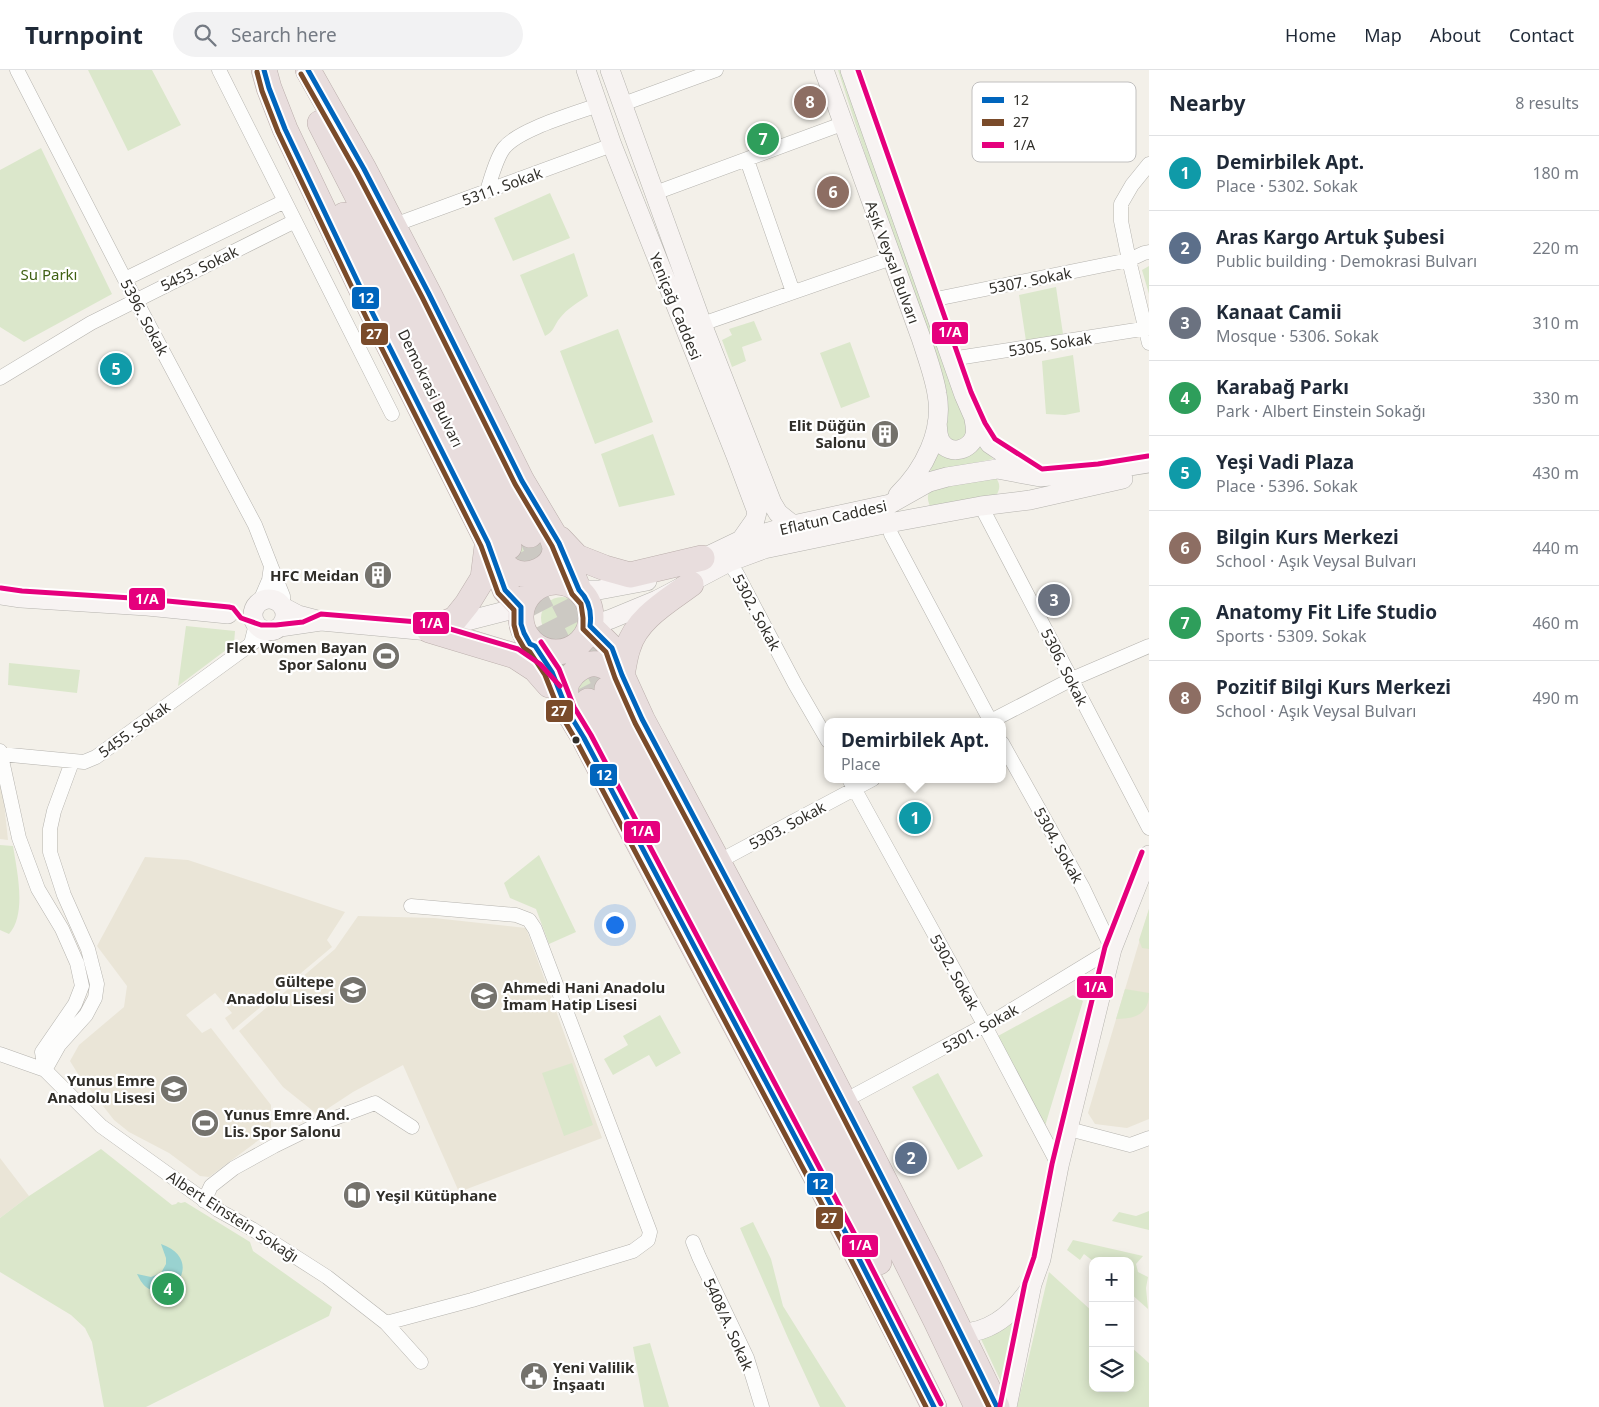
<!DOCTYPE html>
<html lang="en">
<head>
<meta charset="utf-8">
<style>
	body { margin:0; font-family:"Noto Sans",sans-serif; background:#f2f2f3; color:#1f2937 }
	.controls { position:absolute; right:15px; bottom:15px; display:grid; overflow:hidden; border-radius:10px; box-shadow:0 2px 12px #0003 }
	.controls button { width:45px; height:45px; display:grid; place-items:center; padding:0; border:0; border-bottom:1px solid #e0e1e3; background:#fff; color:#1f2937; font:25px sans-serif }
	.you { position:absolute; left:614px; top:854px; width:18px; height:18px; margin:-12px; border:4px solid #fff; border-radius:50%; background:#1a73e8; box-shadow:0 0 0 8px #1a73e833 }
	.badge { display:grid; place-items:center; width:32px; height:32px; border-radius:50%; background:#b45309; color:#fff; font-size:16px; font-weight:700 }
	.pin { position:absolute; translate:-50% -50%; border:2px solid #fff; box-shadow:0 1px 5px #0006 }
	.popup { position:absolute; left:824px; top:648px; width:182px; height:65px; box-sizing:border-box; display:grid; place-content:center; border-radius:10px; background:#fff; filter:drop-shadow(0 1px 4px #0005); font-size:16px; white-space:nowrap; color:#747a83 }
	.popup b { font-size:19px; color:#1f2937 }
	.popup::after { content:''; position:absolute; left:50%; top:100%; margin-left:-10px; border:10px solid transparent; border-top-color:#fff }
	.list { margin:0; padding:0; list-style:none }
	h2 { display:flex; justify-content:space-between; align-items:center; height:65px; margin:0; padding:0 20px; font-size:21px }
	h2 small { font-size:16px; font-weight:400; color:#747a83 }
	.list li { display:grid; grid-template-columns:32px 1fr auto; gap:15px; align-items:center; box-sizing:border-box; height:75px; padding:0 20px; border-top:1px solid #e0e1e3 }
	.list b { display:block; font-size:19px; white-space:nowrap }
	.list p { margin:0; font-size:16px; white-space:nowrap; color:#747a83 }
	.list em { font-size:16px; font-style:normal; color:#747a83 }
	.icon { flex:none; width:28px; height:28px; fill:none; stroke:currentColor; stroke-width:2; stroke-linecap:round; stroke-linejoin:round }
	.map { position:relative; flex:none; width:1149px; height:1337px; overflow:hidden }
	header { display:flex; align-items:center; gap:30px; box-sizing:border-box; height:70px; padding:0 25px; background:#fff; border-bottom:1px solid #e0e1e3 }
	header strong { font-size:24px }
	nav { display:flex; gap:28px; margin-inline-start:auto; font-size:18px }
	.search { width:350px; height:45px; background:#f2f2f3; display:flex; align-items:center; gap:12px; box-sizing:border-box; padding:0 18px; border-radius:28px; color:#747a83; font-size:19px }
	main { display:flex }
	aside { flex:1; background:#fff }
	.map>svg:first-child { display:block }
</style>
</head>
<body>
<header>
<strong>Turnpoint</strong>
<div class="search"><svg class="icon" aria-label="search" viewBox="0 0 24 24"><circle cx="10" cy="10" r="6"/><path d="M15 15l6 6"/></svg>Search here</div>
<nav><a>Home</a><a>Map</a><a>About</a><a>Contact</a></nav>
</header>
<main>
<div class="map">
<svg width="1149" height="1337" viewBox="0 0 1149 1337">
	<rect width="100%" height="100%" fill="#f3f0e9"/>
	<path fill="#eae5d7" d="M0 704 4 733 8 770 0 769Z
		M145 787 188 790 345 842 327 870 332 877 233 960 225 948 232 943 215 923 186 945 202 963 211 958 271 1035V1061L209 1107 200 1106 169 1083 129 1062 114 1050 78 1004 70 991 79 975 124 937 127 916 97 876Z
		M1149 839V1049L1127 1058 1095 1054 1088 1043Z
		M358 846 434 848 526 858 602 1068 459 1122 403 995 353 1022 318 1045 283 1017 239 961 335 879Z
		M0 1088 29 1126 0 1148Z"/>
	<path fill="#dbe7cb" d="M88 0H152L181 55 128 81Z
		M838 0H845L971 360 959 375 946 370 892 168Z
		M41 78 112 224 24 272 0 257V100Z
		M550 123 570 168 513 191 494 148Z
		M574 183 588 226C578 232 567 239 560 248 554 255 554 262 545 266L520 205Z
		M1149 196V224L1142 200Z
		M1056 217 1063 264 1026 271 1019 225Z
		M754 251 762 270 742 277 746 291 732 297 722 270 732 265 729 259Z
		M618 259 653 352 595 374 560 281Z
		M850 272 870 327 841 338 820 283Z
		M1073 285 1080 342 1065 345 1046 344 1042 291Z
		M653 364 675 425 619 437 601 384Z
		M978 372 993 389 930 402 938 376Z
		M995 406C1000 414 1001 417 996 426L934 438 930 436C927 429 927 425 931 419Z
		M542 463 545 471C539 487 537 489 520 493L505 482Z
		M541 548a21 21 0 1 1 42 0a21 21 0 1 1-42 0Z
		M186 556 235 561 234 574 178 616Z
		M9 593 80 600 77 623 8 615Z
		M587 602 610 611 574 631 572 619Z
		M0 775 13 776C17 801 27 844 9 864L0 860Z
		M539 785 576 862 549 874 536 839 510 828 504 813Z
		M1149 839V879L1142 878 1139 870Z
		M1125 919 1149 923C1149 945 1134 949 1116 949Z
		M1073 925 1083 931 1045 1056 998 966Z
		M660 945 681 983 656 997 649 985 613 1005 604 989 628 975 623 966Z
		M572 993 593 1055 564 1066 542 1003Z
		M938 1003 983 1086 958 1100 912 1017Z
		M101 1079 172 1135 176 1134 178 1132 181 1133 185 1132 250 1172 253 1181 332 1237 329 1246 146 1337H104L92 1272 85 1258 71 1245 0 1202V1148L29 1126Z
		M1149 1141V1160L1112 1151 1119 1142 1136 1146Z
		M753 1152 771 1189 783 1236 846 1337H820L788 1268 740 1158Z
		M1073 1170 1143 1186 1136 1194 1138 1202 1148 1207 1146 1218 1148 1239 1130 1223V1191H1093L1084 1184 1080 1190 1067 1180Z
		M1049 1202 1093 1242V1318H1130V1276L1149 1293V1337H1017Z
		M1019 1240V1259L1001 1312 981 1269 1007 1253Z
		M650 1273 669 1337H644L633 1277Z"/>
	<path fill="#99d2d0" d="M161 1174C206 1190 171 1235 146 1217 142 1214 139 1208 137 1204L151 1207 161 1203 166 1194V1188Z"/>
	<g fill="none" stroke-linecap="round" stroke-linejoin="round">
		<path stroke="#ccc9c3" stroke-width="25" stroke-dasharray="25 12" stroke-linecap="butt" d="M530 465 604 612
			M514 486 588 631"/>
		<defs>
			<path id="street" d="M17 0 135 229 255 455 271 496
				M219 0 392 344
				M623 34 716 0
				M747 90 793 222
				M1149 94 1132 115 1121 134V151L1129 190 1149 273
				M487 121C491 109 496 88 504 78 519 59 574 44 598 35
				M655 123 842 54
				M392 154 405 151 612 75
				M125 209 285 131
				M931 230 1129 190 1144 183 1149 182
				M702 254 892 188
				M951 289 1149 258
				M0 308 91 253 295 151
				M981 436 1149 758
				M889 453 891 464 991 652
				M729 492 737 504 795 614 828 671
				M260 531 269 510 271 496 283 526V537
				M256 554 251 574 270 561
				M989 652 1072 609 1149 576
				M0 681 19 768 38 819 62 859 77 893 82 916 75 934 42 982 45 1000 59 975 86 945 95 928 97 914 88 879 64 825 50 782V759L54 741 72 692
				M0 684 84 692 96 687 251 574
				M849 709 985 956 1059 1096
				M727 787 873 709
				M0 984 45 1000 101 1056 218 1140 252 1159 327 1207 386 1253 421 1292
				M844 1031 1002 946 1112 879 1083 818 1002 673
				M1069 1059 1130 1075 1149 1068
				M204 1131 211 1116 234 1098 274 1076 319 1054 375 1033 412 1057
				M693 1172 699 1187 747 1288 762 1337
				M386 1253 472 1230 633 1181 648 1170 650 1162 535 859 529 850 516 845 411 836"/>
			<path id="secondary" d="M586 0 612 75 736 386 757 442 755 450 741 470
				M610 0 702 254 772 433 778 443 793 455
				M824 0 921 268C927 287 934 305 937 324 944 361 924 400 898 425
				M850 0 964 325 978 357 990 374 1030 401
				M937 353C938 359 937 366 941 372 950 386 971 380 975 365 976 360 975 354 974 349
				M691 494 741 470 793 455 890 434 929 412 947 407 997 399 1040 407 1099 401 1149 393
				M579 520H599L647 511
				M0 525 21 528 147 536 228 544
				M253 545a16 16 0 1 1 32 0a16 16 0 1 1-32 0Z
				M321 551 440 562
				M447 556 521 537
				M590 556 611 549 657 530 729 492 764 479 889 453 981 436 1030 430 1123 409
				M280 557 321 551 298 545 283 537
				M962 1263C991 1262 1013 1243 1029 1220
				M1007 1337 1032 1214 1041 1189 1059 1096 1112 879 1149 785"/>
			<path id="highway" d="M264 0 269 18 285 59 373 244 488 473 505 520 521 537
				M308 0 364 99 429 224 522 411 559 473 579 520
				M320 53 530 465
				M344 145 385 223 509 477
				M560 469 577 487 605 498 630 505 702 488
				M494 481C499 488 504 497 512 501 528 509 554 499 555 479 555 474 551 466 549 460
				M521 547a35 35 0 1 1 70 0a35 35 0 1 1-70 0Z
				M590 556 612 578 622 605 642 649 794 934 930 1199 997 1337
				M429 560 515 586 535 599 549 615
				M429 560 455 549 467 534 483 508 487 476
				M535 576 552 602 567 640 584 668C698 892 823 1111 934 1337
				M607 619 896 1171 936 1251 977 1337
				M588 631 749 940 796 1025 879 1192
				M567 637C567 631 565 624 566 618 566 613 570 608 573 604 591 586 603 595 622 605 624 596 625 586 628 578 636 549 668 531 691 514"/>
		</defs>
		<use href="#street" stroke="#b5b3ae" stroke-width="15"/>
		<use href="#secondary" stroke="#b5b3ae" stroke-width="20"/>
		<use href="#highway" stroke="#bbafac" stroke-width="26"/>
		<use href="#street" stroke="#fdfdfc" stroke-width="14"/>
		<use href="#secondary" stroke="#f7f3f2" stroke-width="19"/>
		<use href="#highway" stroke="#e8dddd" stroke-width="25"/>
		<defs>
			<path id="bus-1" d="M264 0 269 18 285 59 373 244 488 473 505 520 521 537V554L524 563 530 574 535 576 552 602 567 640 584 668 849 1169 934 1337
				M308 0 364 99 429 224 522 411 559 473 579 520C589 530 592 542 590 556L612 578 622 605 642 649C763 877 884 1105 997 1337"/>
			<path id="bus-2" d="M257 2 262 21 278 62 366 247 481 476 498 523 514 540V555L517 566 524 578 530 582 545 605 560 643 577 672 842 1172 926 1337
				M301 4 357 103 422 227 515 414 552 476 572 524 581 534 583 548V559L606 582 615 608 635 653C756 879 876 1106 989 1337"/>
			<path id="bus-3" d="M858 0 971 322 985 353 995 369 1042 399 1098 394 1148 386
				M1 518 22 521 147 529 229 537 233 538 241 548 261 555H276L303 552 321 544 430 553 518 579 540 594 560 616
				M541 572 559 599 574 637 591 665 855 1165 941 1334
				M1000 1336 1025 1213 1034 1187 1052 1094 1105 877 1142 782"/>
		</defs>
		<use href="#bus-1" stroke="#fff" stroke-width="9"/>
		<use href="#bus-2" stroke="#fff" stroke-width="9"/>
		<use href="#bus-3" stroke="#fff" stroke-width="9"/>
		<use href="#bus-1" stroke="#0065bd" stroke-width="5"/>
		<use href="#bus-2" stroke="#7a4b2a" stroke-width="5"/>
		<use href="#bus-3" stroke="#e5007d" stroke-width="5"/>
	</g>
	<defs>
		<symbol id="building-disc" viewBox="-11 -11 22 22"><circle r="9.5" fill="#74726c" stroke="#fff"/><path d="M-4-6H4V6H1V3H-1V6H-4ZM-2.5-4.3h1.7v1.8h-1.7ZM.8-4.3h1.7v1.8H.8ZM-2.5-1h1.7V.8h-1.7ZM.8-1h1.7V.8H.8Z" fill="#fff"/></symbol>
		<symbol id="stadium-disc" viewBox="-11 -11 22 22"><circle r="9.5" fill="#74726c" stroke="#fff"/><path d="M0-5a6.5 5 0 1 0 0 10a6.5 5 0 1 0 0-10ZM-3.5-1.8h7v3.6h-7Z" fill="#fff"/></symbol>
		<symbol id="school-disc" viewBox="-11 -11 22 22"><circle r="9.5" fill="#74726c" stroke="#fff"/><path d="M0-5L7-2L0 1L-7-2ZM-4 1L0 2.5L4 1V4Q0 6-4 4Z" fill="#fff"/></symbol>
		<symbol id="library-disc" viewBox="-11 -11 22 22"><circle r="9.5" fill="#74726c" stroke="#fff"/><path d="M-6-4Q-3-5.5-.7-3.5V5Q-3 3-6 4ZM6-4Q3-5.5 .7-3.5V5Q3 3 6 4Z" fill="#fff"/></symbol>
		<symbol id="civic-disc" viewBox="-11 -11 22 22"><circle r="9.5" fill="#74726c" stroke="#fff"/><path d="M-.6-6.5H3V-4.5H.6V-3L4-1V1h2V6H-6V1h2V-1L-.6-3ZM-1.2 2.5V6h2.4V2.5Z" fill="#fff"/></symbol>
	</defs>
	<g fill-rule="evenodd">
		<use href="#building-disc" x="869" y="348" width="32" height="32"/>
		<use href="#building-disc" x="362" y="489" width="32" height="32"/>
		<use href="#stadium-disc" x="370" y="570" width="32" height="32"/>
		<use href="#school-disc" x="337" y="904" width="32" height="32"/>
		<use href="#school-disc" x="468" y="910" width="32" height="32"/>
		<use href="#school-disc" x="158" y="1003" width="32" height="32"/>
		<use href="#stadium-disc" x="189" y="1037" width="32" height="32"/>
		<use href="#library-disc" x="341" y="1109" width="32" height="32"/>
		<use href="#civic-disc" x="518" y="1290" width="32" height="32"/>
	</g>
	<circle fill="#302e29" stroke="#fff" stroke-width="2" cx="576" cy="670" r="4.5"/>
	<g text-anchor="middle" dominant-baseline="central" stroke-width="4.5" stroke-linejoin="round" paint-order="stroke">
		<g font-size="15" fill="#302e29" stroke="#fff">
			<text transform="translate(502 116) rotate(-20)">5311. Sokak</text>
			<text transform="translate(893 192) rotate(70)">Aşık Veysal Bulvarı</text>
			<text transform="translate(199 198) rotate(-26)">5453. Sokak</text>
			<text transform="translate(1030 210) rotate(-11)">5307. Sokak</text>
			<text transform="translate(676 236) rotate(68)">Yeniçağ Caddesi</text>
			<text transform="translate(145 247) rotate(62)">5396. Sokak</text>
			<text transform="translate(1050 274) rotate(-9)">5305. Sokak</text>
			<text transform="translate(431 318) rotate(64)">Demokrasi Bulvarı</text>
			<text transform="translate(833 447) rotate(-13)">Eflatun Caddesi</text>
			<text transform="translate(757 542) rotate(62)">5302. Sokak</text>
			<text transform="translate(1065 597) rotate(63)">5306. Sokak</text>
			<text transform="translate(134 659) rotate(-36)">5455. Sokak</text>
			<text transform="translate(787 755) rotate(-28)">5303. Sokak</text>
			<text transform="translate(1059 775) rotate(61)">5304. Sokak</text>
			<text transform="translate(955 902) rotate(61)">5302. Sokak</text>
			<text transform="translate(980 958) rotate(-29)">5301. Sokak</text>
			<text transform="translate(233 1146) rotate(33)">Albert Einstein Sokağı</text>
			<text transform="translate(729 1254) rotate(66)">5408/A. Sokak</text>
		</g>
		<g font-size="15" fill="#3f6013" stroke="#fff">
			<text x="49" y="204">Su Parkı</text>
		</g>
		<g font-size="15" font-weight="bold" fill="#302e29" stroke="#fff" text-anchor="end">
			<text x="866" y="355">Elit Düğün<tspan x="866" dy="17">Salonu</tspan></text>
			<text x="359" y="505">HFC Meidan</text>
			<text x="367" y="577">Flex Women Bayan<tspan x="367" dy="17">Spor Salonu</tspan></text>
			<text x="334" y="911">Gültepe<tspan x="334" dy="17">Anadolu Lisesi</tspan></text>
			<text x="503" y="917" text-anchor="start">Ahmedi Hani Anadolu<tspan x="503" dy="17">İmam Hatip Lisesi</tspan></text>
			<text x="155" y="1010">Yunus Emre<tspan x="155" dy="17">Anadolu Lisesi</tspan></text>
			<text x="224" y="1044" text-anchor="start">Yunus Emre And.<tspan x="224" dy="17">Lis. Spor Salonu</tspan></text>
			<text x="376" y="1125" text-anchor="start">Yeşil Kütüphane</text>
			<text x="553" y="1297" text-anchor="start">Yeni Valilik<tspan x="553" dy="17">İnşaatı</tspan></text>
		</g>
	</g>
	<rect x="972" y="12" width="164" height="80" rx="8" fill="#fff" stroke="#c1c0bf" stroke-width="1"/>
	<rect x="982" y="27" width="22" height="6" fill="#0065bd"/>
	<rect x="982" y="49" width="22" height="7" fill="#7a4b2a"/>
	<rect x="982" y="72" width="22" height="6" fill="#e5007d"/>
	<g font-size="14" fill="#302e29">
		<text x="1013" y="35">12</text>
		<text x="1013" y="57">27</text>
		<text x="1013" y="80">1/A</text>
	</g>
	<g stroke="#fff" stroke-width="2">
		<rect x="351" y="216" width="29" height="24" rx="5" fill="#0065bd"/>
		<rect x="931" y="251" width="38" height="24" rx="5" fill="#e5007d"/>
		<rect x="360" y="252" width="29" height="24" rx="5" fill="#7a4b2a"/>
		<rect x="128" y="517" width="38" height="24" rx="5" fill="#e5007d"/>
		<rect x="412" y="541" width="38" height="24" rx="5" fill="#e5007d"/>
		<rect x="545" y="629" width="29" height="24" rx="5" fill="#7a4b2a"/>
		<rect x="589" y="693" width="29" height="24" rx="5" fill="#0065bd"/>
		<rect x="623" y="750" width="38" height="24" rx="5" fill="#e5007d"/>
		<rect x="1076" y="905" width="38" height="24" rx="5" fill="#e5007d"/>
		<rect x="806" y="1102" width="28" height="24" rx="5" fill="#0065bd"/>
		<rect x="815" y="1136" width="29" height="24" rx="5" fill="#7a4b2a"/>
		<rect x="841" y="1164" width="38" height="24" rx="5" fill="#e5007d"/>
	</g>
	<g font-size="14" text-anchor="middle" font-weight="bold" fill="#fff">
		<text x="366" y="233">12</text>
		<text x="950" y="267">1/A</text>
		<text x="374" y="269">27</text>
		<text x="147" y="534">1/A</text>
		<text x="431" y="558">1/A</text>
		<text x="559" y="646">27</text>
		<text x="604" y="710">12</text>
		<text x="642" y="766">1/A</text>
		<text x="1095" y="922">1/A</text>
		<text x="820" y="1119">12</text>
		<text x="829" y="1153">27</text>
		<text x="860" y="1180">1/A</text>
	</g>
</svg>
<div class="controls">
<button>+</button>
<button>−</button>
<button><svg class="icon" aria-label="layers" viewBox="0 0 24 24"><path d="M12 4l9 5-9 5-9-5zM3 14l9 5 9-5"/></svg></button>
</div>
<div class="you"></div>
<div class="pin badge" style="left:915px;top:748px;background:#0f9aa8">1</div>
<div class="popup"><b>Demirbilek Apt.</b>Place</div>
<div class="pin badge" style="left:911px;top:1088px;background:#5c6f8a">2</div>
<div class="pin badge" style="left:1054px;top:530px;background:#6b7280">3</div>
<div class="pin badge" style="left:168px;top:1219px;background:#2e9e5b">4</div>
<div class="pin badge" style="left:116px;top:299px;background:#0f9aa8">5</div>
<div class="pin badge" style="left:833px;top:122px;background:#8d6e63">6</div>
<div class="pin badge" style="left:763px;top:69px;background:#2e9e5b">7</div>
<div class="pin badge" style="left:810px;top:32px;background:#8d6e63">8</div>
</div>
<aside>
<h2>Nearby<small>8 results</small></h2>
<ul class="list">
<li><span class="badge" style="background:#0f9aa8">1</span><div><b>Demirbilek Apt.</b><p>Place · 5302. Sokak</p></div><em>180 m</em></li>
<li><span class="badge" style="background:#5c6f8a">2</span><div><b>Aras Kargo Artuk Şubesi</b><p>Public building · Demokrasi Bulvarı</p></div><em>220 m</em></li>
<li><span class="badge" style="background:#6b7280">3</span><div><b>Kanaat Camii</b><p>Mosque · 5306. Sokak</p></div><em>310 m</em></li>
<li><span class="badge" style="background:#2e9e5b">4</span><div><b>Karabağ Parkı</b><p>Park · Albert Einstein Sokağı</p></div><em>330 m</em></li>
<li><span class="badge" style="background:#0f9aa8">5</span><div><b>Yeşi Vadi Plaza</b><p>Place · 5396. Sokak</p></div><em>430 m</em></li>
<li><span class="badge" style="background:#8d6e63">6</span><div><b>Bilgin Kurs Merkezi</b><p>School · Aşık Veysal Bulvarı</p></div><em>440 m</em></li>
<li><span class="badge" style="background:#2e9e5b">7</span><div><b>Anatomy Fit Life Studio</b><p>Sports · 5309. Sokak</p></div><em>460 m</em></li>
<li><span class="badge" style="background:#8d6e63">8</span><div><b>Pozitif Bilgi Kurs Merkezi</b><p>School · Aşık Veysal Bulvarı</p></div><em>490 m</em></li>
</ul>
</aside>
</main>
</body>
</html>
